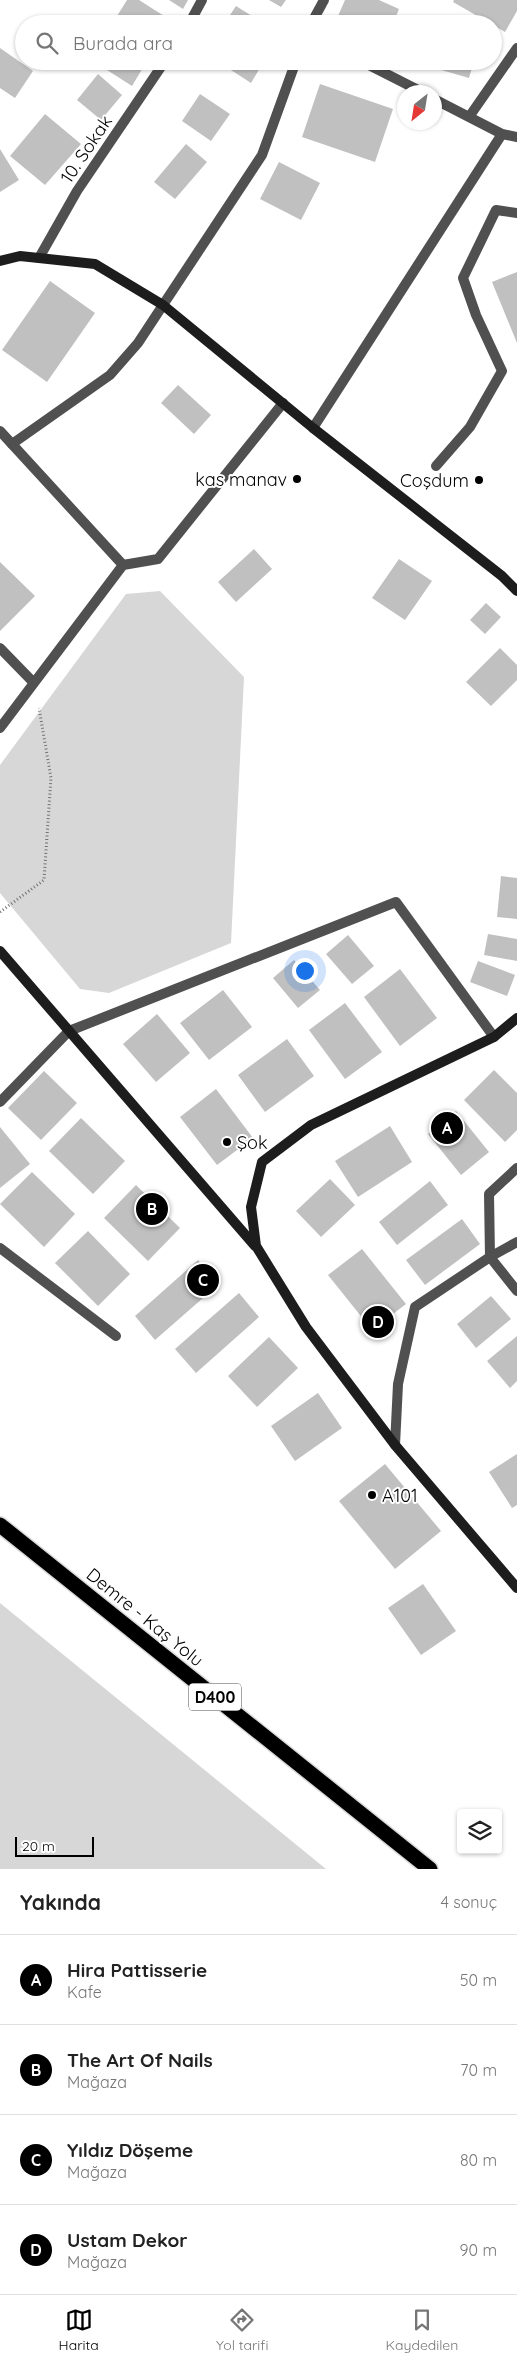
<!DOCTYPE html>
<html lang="tr">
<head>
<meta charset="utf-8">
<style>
	body { margin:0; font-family:Quicksand,sans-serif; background:#f2f2f2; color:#222 }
	.controls { position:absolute; right:15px; bottom:15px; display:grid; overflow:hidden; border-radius:5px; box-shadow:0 1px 4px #0004 }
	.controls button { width:45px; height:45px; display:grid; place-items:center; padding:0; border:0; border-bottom:1px solid #e0e0e0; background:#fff; color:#222; font:25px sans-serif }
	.compass { position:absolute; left:397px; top:85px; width:45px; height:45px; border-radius:50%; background:#fff; box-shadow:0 1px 4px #0004; rotate:210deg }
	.scale { position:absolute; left:15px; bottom:12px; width:79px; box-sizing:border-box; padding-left:5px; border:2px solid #000; border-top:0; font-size:14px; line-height:18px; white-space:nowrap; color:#000; -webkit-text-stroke:4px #fff; paint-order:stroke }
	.you { position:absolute; left:304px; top:970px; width:18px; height:18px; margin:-12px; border:4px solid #fff; border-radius:50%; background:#1a73e8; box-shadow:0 0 0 8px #1a73e833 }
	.badge { display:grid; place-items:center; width:32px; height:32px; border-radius:50%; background:#000; color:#fff; font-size:16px; font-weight:700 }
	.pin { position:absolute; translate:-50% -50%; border:2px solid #fff; box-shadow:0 1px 5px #0006 }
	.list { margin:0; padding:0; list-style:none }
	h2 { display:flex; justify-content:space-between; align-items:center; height:65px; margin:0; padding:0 20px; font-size:21px }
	h2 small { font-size:16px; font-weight:400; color:#767676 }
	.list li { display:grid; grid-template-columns:32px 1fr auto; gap:15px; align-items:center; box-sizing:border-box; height:90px; padding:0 20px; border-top:1px solid #e0e0e0 }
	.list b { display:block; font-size:19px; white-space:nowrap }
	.list p { margin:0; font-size:16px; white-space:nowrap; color:#767676 }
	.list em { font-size:16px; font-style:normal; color:#767676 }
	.icon { flex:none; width:28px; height:28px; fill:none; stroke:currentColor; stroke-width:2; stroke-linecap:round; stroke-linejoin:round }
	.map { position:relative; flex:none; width:517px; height:1869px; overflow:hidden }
	.search { position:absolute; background:#fff; box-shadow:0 1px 4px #0004; left:15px; right:15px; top:15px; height:55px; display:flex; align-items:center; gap:12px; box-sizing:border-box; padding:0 18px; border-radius:28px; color:#767676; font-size:19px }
	.sheet { height:425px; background:#fff }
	nav { display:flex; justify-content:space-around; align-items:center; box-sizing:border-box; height:70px; border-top:1px solid #e0e0e0; background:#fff; font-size:14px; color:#767676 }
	nav a { display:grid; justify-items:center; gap:2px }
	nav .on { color:#000 }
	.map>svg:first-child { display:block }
</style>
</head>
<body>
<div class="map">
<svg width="517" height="1869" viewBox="0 0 517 1869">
	<rect width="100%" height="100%" fill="#fff"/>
	<path fill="#d7d7d7" d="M160 591 244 677 231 943 109 993 80 989 0 893V765L126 594Z
		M0 1603 326 1869H0Z"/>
	<path fill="#c0c0c0" d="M127 0H139L172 21 171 24H112Z
		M169 0H188L183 9Z
		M269 0H286L281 7Z
		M345 0H379L399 9 393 24H354L338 16Z
		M454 0H517V11L505 32 453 2Z
		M236 6 265 24H224Z
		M0 48 33 71 15 98 0 88Z
		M93 61H147L132 86Z
		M217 61H264L251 83Z
		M425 61H474L469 78 424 65Z
		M98 74 122 95 101 120 77 100Z
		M320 84 393 109 375 162 302 137Z
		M200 94 230 114 211 141 182 121Z
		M45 114 81 144 45 185 10 156Z
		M186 144 207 162 175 199 154 182Z
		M0 149 19 180 0 192Z
		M279 162 320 183 301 220 260 199Z
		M517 272V343L492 282Z
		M50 281 95 313 47 382 2 350Z
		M178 385 211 415 194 434 161 403Z
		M254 549 272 569 236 602 218 582Z
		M399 559 432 581 405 620 372 598Z
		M0 562 35 596 0 631Z
		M486 603 501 617 485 634 470 620Z
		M500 648 517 665V680L491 706 466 682Z
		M501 876 517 878V919L497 917Z
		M488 934 517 939V961L484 955Z
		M348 935 374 966 352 984 326 954Z
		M294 960 320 990 298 1008 273 978Z
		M478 961 515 975 507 996 470 982Z
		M400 969 437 1018 400 1046 364 997Z
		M223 990 252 1027 209 1060 180 1023Z
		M345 1003 382 1052 345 1079 309 1030Z
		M157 1014 190 1053 156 1082 123 1044Z
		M287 1039 314 1076 265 1112 238 1075Z
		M494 1070 517 1093V1130L505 1142 464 1100Z
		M44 1071 77 1103 41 1140 8 1108Z
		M216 1089 253 1138 217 1165 180 1117Z
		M456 1111 489 1152 461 1175 428 1134Z
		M81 1118 125 1161 93 1194 49 1151Z
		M390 1126 412 1162 358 1197 335 1161Z
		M0 1127 30 1164 0 1188Z
		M32 1172 75 1214 44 1247 0 1204Z
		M330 1179 355 1205 321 1237 296 1211Z
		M430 1181 448 1205 397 1245 379 1222Z
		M136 1185 180 1228 148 1261 104 1218Z
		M462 1219 480 1244 425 1285 406 1260Z
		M88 1231 130 1274 98 1306 55 1263Z
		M362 1249 406 1304 372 1330 328 1275Z
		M198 1260 219 1284 155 1340 135 1316Z
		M239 1293 259 1317 196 1373 175 1349Z
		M491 1296 511 1319 476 1348 457 1324Z
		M517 1336V1381L510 1388 487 1361Z
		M269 1337 298 1368 257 1407 228 1376Z
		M318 1393 342 1428 295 1461 271 1426Z
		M517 1454V1505L512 1508 489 1472Z
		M385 1464 441 1531 395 1569 339 1501Z
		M423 1584 456 1631 421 1655 388 1608Z"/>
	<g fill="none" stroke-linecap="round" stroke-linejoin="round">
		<defs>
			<path id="highway" d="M0 1525 430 1869"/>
		</defs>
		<use href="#highway" stroke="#dbdbdb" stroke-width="18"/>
		<path stroke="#727272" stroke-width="3" stroke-dasharray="1 2.5" stroke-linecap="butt" d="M0 912 44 880 51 778 39 708"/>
		<path stroke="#505050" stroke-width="10" d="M12 444 110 375 138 343 163 305
			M517 1168 489 1194 490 1257 517 1242"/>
		<path stroke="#505050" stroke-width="10" d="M189 24 202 0
			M311 24 324 0
			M361 61 422 92
			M434 99 502 134 517 137
			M469 117 517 48
			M39 258 77 191 165 61
			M163 305 262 155 296 61
			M313 428 502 134
			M0 431 123 565 0 728
			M436 466 470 427 502 371 476 315 463 278 496 210 517 213
			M123 565 158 559 283 403
			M0 648 34 683
			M0 1102 69 1031 396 902 494 1037
			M0 1248 116 1336
			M395 1445 398 1384 415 1307 490 1257 517 1291"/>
		<path stroke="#1d1d1d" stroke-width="10" d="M0 261 20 256 95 264 163 305 313 428 502 576 517 591
			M0 951 255 1246
			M517 1018 494 1037 311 1125 262 1162 251 1207 256 1246 306 1327 395 1445 517 1588"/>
		<use href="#highway" stroke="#000" stroke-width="15"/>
	</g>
	<g fill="#000" stroke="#fff" stroke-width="2">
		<circle cx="297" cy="479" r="5"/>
		<circle cx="479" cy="480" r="5"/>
		<circle cx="227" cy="1142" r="5"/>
		<circle cx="372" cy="1495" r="5"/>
	</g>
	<g text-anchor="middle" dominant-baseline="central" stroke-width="4" stroke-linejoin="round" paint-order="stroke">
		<rect fill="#fff" stroke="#4c4c4c" stroke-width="1" x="189" y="1683.5" width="52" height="27" rx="4"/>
		<g font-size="16" font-weight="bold" fill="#000">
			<text x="215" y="1697">D400</text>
		</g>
		<g font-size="18" fill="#000" stroke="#fff">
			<text transform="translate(86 149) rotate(-56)">10. Sokak</text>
			<text transform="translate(145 1617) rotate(39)">Demre - Kaş Yolu</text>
		</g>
		<g font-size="18" fill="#000" stroke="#fff" text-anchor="end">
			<text x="287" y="479">kas manav</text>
			<text x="469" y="480">Coşdum</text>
			<text x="237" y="1142" text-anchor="start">Şok</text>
			<text x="382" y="1495" text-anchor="start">A101</text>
		</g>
	</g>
</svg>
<div class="controls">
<button><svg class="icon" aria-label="layers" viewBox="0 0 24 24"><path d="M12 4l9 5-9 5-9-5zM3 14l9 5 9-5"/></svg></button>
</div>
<svg class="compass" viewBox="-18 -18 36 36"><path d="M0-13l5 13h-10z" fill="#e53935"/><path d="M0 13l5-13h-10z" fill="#767676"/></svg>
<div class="scale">20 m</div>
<div class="you"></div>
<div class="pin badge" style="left:447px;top:1128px">A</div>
<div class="pin badge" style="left:152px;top:1209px">B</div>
<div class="pin badge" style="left:203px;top:1280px">C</div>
<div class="pin badge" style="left:378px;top:1322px">D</div>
<div class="search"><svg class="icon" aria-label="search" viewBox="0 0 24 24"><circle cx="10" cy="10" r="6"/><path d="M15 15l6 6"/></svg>Burada ara</div>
</div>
<section class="sheet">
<h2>Yakında<small>4 sonuç</small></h2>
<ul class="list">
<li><span class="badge">A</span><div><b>Hira Pattisserie</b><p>Kafe</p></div><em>50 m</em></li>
<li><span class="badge">B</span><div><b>The Art Of Nails</b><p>Mağaza</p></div><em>70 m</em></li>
<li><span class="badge">C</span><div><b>Yıldız Döşeme</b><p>Mağaza</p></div><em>80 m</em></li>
<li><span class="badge">D</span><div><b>Ustam Dekor</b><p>Mağaza</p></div><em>90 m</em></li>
</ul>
</section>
<nav>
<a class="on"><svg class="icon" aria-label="map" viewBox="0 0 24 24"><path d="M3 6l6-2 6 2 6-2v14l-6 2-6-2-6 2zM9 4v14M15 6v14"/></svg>Harita</a>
<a><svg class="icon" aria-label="directions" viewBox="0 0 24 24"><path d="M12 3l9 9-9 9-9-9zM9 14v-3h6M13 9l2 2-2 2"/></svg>Yol tarifi</a>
<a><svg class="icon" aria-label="saved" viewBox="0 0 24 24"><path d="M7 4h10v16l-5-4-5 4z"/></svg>Kaydedilen</a>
</nav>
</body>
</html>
